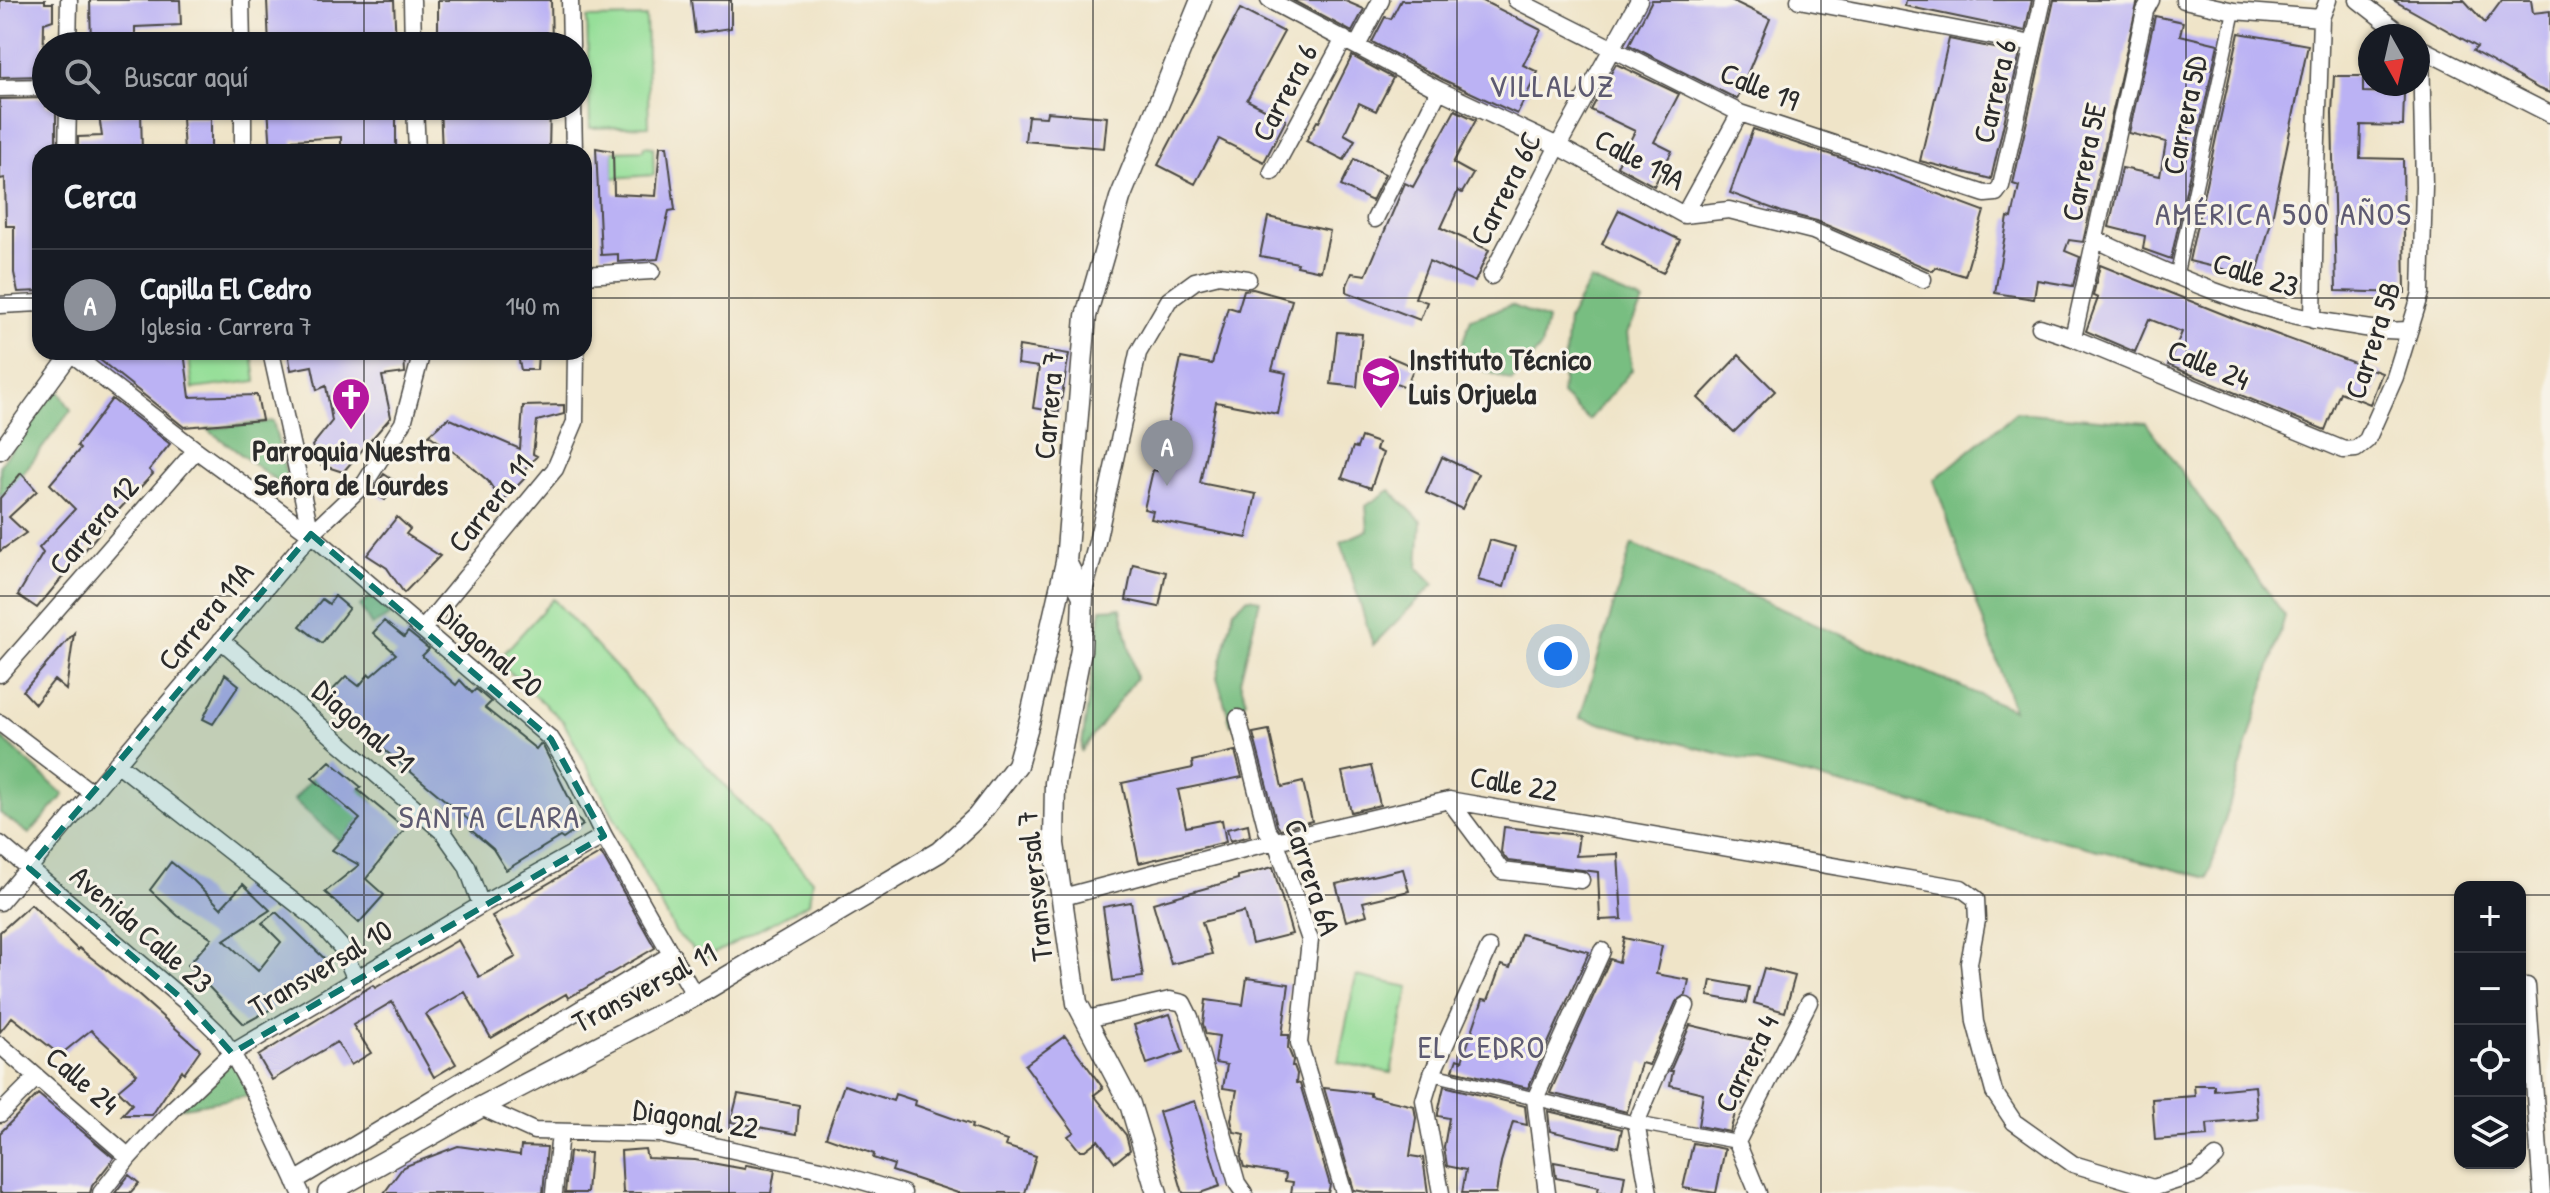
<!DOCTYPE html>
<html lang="es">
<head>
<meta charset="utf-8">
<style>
	body { margin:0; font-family:"Patrick Hand",sans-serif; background:#242831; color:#f1f3f6 }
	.controls { position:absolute; right:24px; bottom:24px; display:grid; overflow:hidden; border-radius:16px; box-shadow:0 2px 6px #0004 }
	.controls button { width:72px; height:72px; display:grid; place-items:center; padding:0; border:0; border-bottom:2px solid #363941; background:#171b24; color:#f1f3f6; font:40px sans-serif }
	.compass { position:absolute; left:2358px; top:24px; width:72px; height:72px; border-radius:50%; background:#171b24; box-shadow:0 2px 6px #0004; rotate:172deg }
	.you { position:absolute; left:1558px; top:656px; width:28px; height:28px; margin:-20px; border:6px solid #fff; border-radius:50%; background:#1a73e8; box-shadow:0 0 0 12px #1a73e833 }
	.badge { display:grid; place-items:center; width:52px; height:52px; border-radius:50%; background:#8c9099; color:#fff; font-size:26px; font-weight:700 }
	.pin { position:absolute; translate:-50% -66px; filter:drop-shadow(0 2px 4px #0008) }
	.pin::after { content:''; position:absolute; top:42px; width:28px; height:24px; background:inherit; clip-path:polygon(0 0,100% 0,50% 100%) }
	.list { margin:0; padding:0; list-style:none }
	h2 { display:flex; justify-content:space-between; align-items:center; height:104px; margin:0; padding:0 32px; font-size:34px }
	h2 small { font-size:26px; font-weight:400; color:#9ea1a6 }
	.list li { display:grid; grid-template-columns:52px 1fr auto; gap:24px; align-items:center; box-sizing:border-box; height:112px; padding:0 32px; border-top:2px solid #363941 }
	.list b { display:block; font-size:30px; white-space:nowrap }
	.list p { margin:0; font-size:26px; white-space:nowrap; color:#9ea1a6 }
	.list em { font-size:26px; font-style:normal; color:#9ea1a6 }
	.icon { flex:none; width:44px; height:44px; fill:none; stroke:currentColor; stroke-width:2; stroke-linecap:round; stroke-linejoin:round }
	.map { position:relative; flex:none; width:2550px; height:1193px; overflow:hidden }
	.search { position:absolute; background:#171b24; box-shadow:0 2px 6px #0004; left:32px; top:32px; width:560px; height:88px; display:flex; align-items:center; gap:20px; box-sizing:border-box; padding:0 28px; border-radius:44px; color:#9ea1a6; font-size:30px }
	.panel { position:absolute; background:#171b24; box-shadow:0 2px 6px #0004; left:32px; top:144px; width:560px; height:216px; border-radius:24px }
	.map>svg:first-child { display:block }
</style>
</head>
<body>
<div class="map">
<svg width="2550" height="1193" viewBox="0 0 2550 1193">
	<rect width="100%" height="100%" fill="#f7f3e8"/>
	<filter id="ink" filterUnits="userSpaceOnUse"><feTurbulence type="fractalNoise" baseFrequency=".0125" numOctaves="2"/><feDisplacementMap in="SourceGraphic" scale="16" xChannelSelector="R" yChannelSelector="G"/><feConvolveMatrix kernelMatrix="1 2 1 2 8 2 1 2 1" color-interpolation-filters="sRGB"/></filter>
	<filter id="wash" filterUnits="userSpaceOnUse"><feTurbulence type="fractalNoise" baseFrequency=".006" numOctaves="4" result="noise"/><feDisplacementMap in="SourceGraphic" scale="32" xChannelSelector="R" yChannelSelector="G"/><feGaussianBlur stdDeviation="1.8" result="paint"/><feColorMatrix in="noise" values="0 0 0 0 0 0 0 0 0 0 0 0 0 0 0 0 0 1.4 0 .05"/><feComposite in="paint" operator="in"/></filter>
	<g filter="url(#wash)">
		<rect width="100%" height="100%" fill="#efe4c8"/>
		<path fill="#96df99" stroke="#608562" stroke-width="2" d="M646 17 649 126 590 128 587 18Z
			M644 146 653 147 654 175 613 178V151L643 150Z
			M188 352H252L256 381 193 389Z
			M553 599 812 880 809 903 704 959 676 933 563 721 497 661Z
			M1356 976 1409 987 1391 1073 1338 1062Z"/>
		<path fill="#78be81" stroke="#527456" stroke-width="2" d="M1590 280 1643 302 1627 333 1632 370 1589 420 1562 395 1568 320Z
			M1511 305 1547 320 1541 347 1512 381 1456 360 1471 319Z
			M57 388 71 410 0 504V465Z
			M2016 412 2146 423 2285 616 2208 878 1580 718 1632 544 2014 710 1934 480Z
			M273 421 290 491 207 429Z
			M1390 490 1421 521 1418 568 1434 584 1373 645 1341 542 1368 530 1366 506Z
			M371 596 391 615 372 626 360 606Z
			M1248 598 1260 600 1240 681 1246 700 1231 725 1217 677 1234 610Z
			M1121 608 1136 678 1081 752 1101 609Z
			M0 736 64 795 29 834 0 813Z
			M312 778 343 805 361 787 374 804 340 841 294 800Z
			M232 1053 255 1095 173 1109Z"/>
		<g id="blocks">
			<path fill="#bbb2f4" d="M0 0H45V3H53V20L44 23 43 76 0 77Z
				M90 0H180L181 25 135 27V46H91Z
				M267 0H394L396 46H269Z
				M438 0H551L552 44H548V46H438Z
				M691 0H731V28L695 33Z
				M1292 0H1343L1364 9 1352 32Z
				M1401 0H1481L1541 30 1523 65 1538 72 1517 114 1444 80 1372 42 1385 17 1391 19Z
				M1652 0H1731L1770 19 1737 99 1629 45Z
				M1906 0H2032L2025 31 1905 6Z
				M2054 0H2138L2083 242 2069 240 2065 251 2080 257 2073 286 2037 280 2034 299 1995 293 2008 217 2012 218 2019 186 2013 184 2016 170Z
				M2393 0H2464L2485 23 2502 0H2531L2533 13 2550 11V93L2539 89 2489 60 2473 51 2477 47Z
				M1240 9 1284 32 1247 100 1286 120 1264 162 1219 139 1195 184 1158 165Z
				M2155 16 2183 22 2180 35 2218 44 2171 259 2143 249 2145 236 2109 227 2122 168 2160 176 2166 142 2129 133Z
				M2239 33 2308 45 2272 218 2256 277 2189 261Z
				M1949 39 2020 53 1991 179 1920 161Z
				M1352 56 1393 78 1376 111 1359 103 1344 134 1355 140 1344 160 1306 141 1317 121 1319 122Z
				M1616 64 1679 94 1654 142 1672 151 1654 186 1617 166 1635 131 1591 110Z
				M2334 76H2363V92L2404 93 2403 126 2361 125 2360 158 2403 159 2405 293 2336 291 2332 113Z
				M46 98V106H56V152H40V291L18 292 14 273V226H6L5 178 0 179V99Z
				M268 106H396V152H341V137L293 140 294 152H271Z
				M440 106H550L549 152H442Z
				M1455 110 1476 120 1453 163 1473 174 1462 193 1458 191 1441 228 1489 250 1475 282 1429 261 1415 298 1427 302 1420 320 1347 292V285L1352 273 1366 275 1405 183 1413 187Z
				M141 112 142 152H78V137L102 136 99 116Z
				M1047 112 1107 117 1104 148 1025 141 1028 116 1046 117Z
				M182 118H211V152H184Z
				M1753 129 1844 159 1984 211 1965 276 1935 267 1933 271 1817 221 1782 212 1730 193Z
				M660 146H667L675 210 669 211 658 259 618 262V254L601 255 596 148 613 151 614 194 656 196Z
				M1354 159 1385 174 1372 201 1341 186Z
				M1619 210 1680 240 1663 273 1602 244Z
				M1268 217 1330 231 1321 271 1297 266 1298 263 1260 256Z
				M2100 265 2243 322 2382 373 2370 404 2340 392 2325 430 2168 365 2182 332 2149 319 2135 352 2086 331 2098 298 2093 296Z
				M1253 289 1292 300 1272 370 1286 373 1278 414 1216 402 1200 483 1256 494 1247 538 1151 519 1153 511 1144 509 1153 470 1158 471 1181 358 1212 364 1228 307 1238 310 1244 290Z
				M1337 332 1362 334 1357 387 1331 384Z
				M1019 346 1069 354 1059 412 1033 408 1039 367 1017 364Z
				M90 352H184L190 397 257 395 262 420 184 427Z
				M288 352H404L405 373 382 376 391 417 343 472 321 465 312 446 332 421 326 386 317 390 312 366 291 370Z
				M517 352 538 353 537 370H521Z
				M1739 355 1775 391 1734 432 1698 398Z
				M1388 356 1414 367 1406 387 1380 377Z
				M112 399 170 444 149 470 153 474 114 515 37 608 18 595 43 553 39 548 75 509 50 484 80 449 77 446Z
				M564 405V414L537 421 533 454 537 456 521 474 526 477 502 502 488 481 462 458 429 435 448 418 520 449 523 406Z
				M1361 437 1378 443 1376 450 1383 453 1371 488 1342 478 1353 447 1357 448Z
				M1442 457 1478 474 1462 509 1426 493Z
				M21 473 37 491 9 517 26 533 0 551V498Z
				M384 474 399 484 385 500 372 492Z
				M397 517 410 529 406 534 440 556 404 593 387 568 367 555Z
				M1490 540 1515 547 1504 587 1478 580Z
				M1133 564 1166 572 1159 607 1126 600Z
				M335 596 349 608 322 643 300 626 322 599 329 604Z
				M384 621 404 637 408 632 429 649 422 656 456 685 460 680 472 693 476 689 491 702 485 708 536 749 540 744 543 746 572 804 568 808 583 825 563 839 560 837 506 870 493 849 471 830 476 826 370 738 373 736 327 696 346 676 359 686 369 674 371 676 396 654 373 633Z
				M74 633 66 690 54 680 35 704 23 691Z
				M225 674 239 685 213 724 203 719Z
				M1269 730 1282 787 1303 782 1312 821 1280 829 1277 825 1253 733Z
				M1235 751 1242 777 1178 790 1186 827 1222 820 1226 842 1139 863 1122 783 1193 768 1192 761Z
				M330 761 361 787 358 790 405 829 366 879 384 895 359 923 325 892 359 865 332 850 360 819 312 778Z
				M1371 766 1380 805 1351 812 1342 772Z
				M1248 824 1250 836 1230 841 1227 829Z
				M1504 827 1579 835 1576 856 1618 854 1622 919 1600 920 1598 872 1508 861 1501 852Z
				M601 853 655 948 568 998 566 994 491 1038 465 992 426 1014 456 1064 434 1077 392 1002 353 1025 371 1053 351 1065 337 1042 272 1080 258 1056 373 985 375 988 458 940 479 977 516 957 492 916Z
				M171 862 193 880 221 908 243 884 270 910 224 940 258 971 281 942 262 923 276 912 329 963 304 981 265 995 275 1007 244 1024 188 965 212 938 178 916 150 890Z
				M1273 867 1292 934 1252 944 1244 912 1202 922 1212 954 1171 964 1153 903 1238 879V876Z
				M1403 869 1409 891 1363 902 1367 915 1346 921 1336 884Z
				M1131 902 1143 977 1113 981 1103 907Z
				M31 904 78 950 79 948 137 994 200 1050 184 1073 182 1070 152 1115H122L132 1104 118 1090 137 1074 91 1030 60 1055 12 1017 0 1032V932Z
				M1521 934 1589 952 1528 1088 1453 1070 1457 1059 1462 1061 1483 999 1488 1000 1501 965 1510 968Z
				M1624 938 1662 946 1656 974 1689 980 1686 995 1676 1002 1649 1065 1641 1063 1627 1112 1550 1093 1610 959 1619 962Z
				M1764 968 1795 976 1785 1012 1754 1003Z
				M1247 978 1289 984 1282 1035H1289L1288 1048 1293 1060 1292 1066H1294L1297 1074 1296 1083 1300 1084 1330 1185 1328 1193H1291L1293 1182 1285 1181 1286 1174 1244 1167 1241 1157 1245 1134 1234 1132 1231 1120 1237 1090 1223 1088 1227 1065 1215 1063 1219 1036 1206 1034 1203 1024 1206 1000 1243 1005Z
				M1711 980 1749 987 1746 1003 1708 996Z
				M1170 1014 1183 1052 1147 1064 1134 1025Z
				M1690 1025 1766 1043 1762 1061 1755 1060 1748 1087H1745L1742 1104 1738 1103 1730 1132 1698 1126 1703 1093 1670 1085 1673 1071H1670Z
				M1065 1036 1103 1088 1094 1095 1126 1135 1130 1150 1115 1162 1098 1140 1085 1150H1079L1068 1136 1074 1132 1025 1065Z
				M844 1085 893 1101 895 1094 916 1101 915 1105 972 1125 971 1128 1007 1141 1005 1146 1036 1156 1025 1193H958L892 1171 894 1165 873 1158 874 1154 826 1137Z
				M2194 1085H2214V1090L2255 1086 2258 1119 2207 1124 2208 1136 2155 1140 2152 1099 2195 1096Z
				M1444 1086 1525 1106 1527 1125 1513 1122 1501 1162 1496 1193H1462L1466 1170 1447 1166 1444 1147 1449 1118 1438 1116V1113Z
				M1324 1088 1370 1093V1096L1414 1106 1416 1118 1410 1156 1423 1158 1428 1193H1372L1354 1190Z
				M38 1094 114 1158 92 1186 90 1193H0V1133Z
				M738 1094 799 1105 797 1134 731 1122Z
				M1195 1101 1220 1186 1200 1193H1183L1159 1112Z
				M1548 1111 1622 1129 1618 1147 1550 1131Z
				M1693 1143 1725 1149 1716 1193 1683 1188Z
				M458 1146 520 1155 521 1146 547 1147 543 1193H384L403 1167Z
				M645 1149 647 1158 695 1160 745 1169 746 1165 775 1170 771 1193H623L621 1151Z
				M569 1152 590 1153 587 1193H565Z
				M1554 1162 1625 1175 1622 1193H1597L1599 1187 1556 1178Z
				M129 1175 139 1183 130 1193H115Z"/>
		</g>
	</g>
	<g filter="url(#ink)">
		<use href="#blocks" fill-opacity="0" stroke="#484743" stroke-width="2"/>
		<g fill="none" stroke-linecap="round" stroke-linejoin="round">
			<defs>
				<path id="pedestrian" d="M2176 277 2234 11
					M1432 1074 1636 1123 1737 1142"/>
				<path id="minor" d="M241 0 242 46
					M412 0 413 46
					M570 0 571 46
					M1269 0 1439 90 1558 146 1684 215
					M1516 0 1740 113 1985 194 1996 193 2001 186 2043 0
					M1799 0 2033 44
					M2184 0 2234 11 2321 18
					M2358 0 2404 36
					M68 46 69 0
					M1357 46 1381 0
					M2418 47 2550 114
					M0 88 46 87
					M243 106V152
					M415 106 417 152
					M573 106 574 152
					M67 152 68 106
					M1272 172 1344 39
					M1684 215 1729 210 1813 231 1923 279
					M1684 215 1740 113
					M1375 219 1439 90
					M2095 239C2172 276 2249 310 2334 323 2359 327 2382 332 2408 330
					M584 275 652 271
					M1491 276 1558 146 1639 0
					M0 305 40 303
					M2313 320 2315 199 2321 18 2328 0
					M2040 327 2073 338 2344 450 2356 449 2367 440 2395 377 2421 293 2424 186 2421 49
					M2073 338 2145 11 2151 0
					M271 352 311 534
					M72 354 196 450 311 534 551 739 575 777 604 836 695 996
					M0 451 72 352
					M1083 596 1097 542 1138 353 1169 300 1195 281 1219 275 1248 279
					M423 629 555 469 575 422 576 352
					M221 640 443 832 467 866 481 905
					M0 674 196 450
					M1238 718 1267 830 1276 842 1310 940 1299 1043 1344 1193
					M0 723 92 793
					M117 763 316 919 342 948 356 980
					M1449 800 1502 871 1581 880
					M0 844 186 1002 217 1032 232 1053 255 1095 301 1193
					M1063 897 1255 846 1449 800 1961 888 1976 899 1977 920 1969 963 1975 1022 1994 1092 2014 1122 2073 1164 2153 1188 2197 1174 2216 1157
					M0 902 311 534 365 483 403 423 422 352
					M2527 986 2542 1193
					M1087 1019 1170 1000 1183 1003 1190 1017 1237 1183 1244 1193
					M0 1045 129 1157
					M481 1107 534 1131 659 1134 821 1169 903 1193
					M0 1114 37 1077
					M295 1181 672 954
					M101 1193 129 1157 173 1109 232 1053 481 905 604 836
					M554 1193 560 1132
					M1441 1193 1424 1100 1432 1074 1489 948
					M1547 1193 1535 1099 1602 951
					M1649 1193 1636 1123 1686 1006
					M1758 1193 1737 1142 1809 1002"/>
				<path id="tertiary" d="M1066 562 1083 596 1081 650 1055 783 1054 844 1077 1003 1130 1104 1157 1193
					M328 1193 481 1107 695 996 939 852 977 817 1017 765 1030 719 1066 562 1086 316 1120 198 1201 0"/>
			</defs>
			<use href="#pedestrian" stroke="#484743" stroke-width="15"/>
			<use href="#minor" stroke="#484743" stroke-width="19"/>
			<use href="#tertiary" stroke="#484743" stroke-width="23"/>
			<use href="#pedestrian" stroke="#fff" stroke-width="12"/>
			<use href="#minor" stroke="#fff" stroke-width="16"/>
			<use href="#tertiary" stroke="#fff" stroke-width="20"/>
		</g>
	</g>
	<path fill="#0f766e" fill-opacity="0.2" stroke="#0f766e" stroke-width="6" stroke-dasharray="16 10" stroke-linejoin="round" d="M311 534 551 739 604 836 232 1053 186 1002 29 868Z"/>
	<path fill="none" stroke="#2b2b2b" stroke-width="2" stroke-opacity="0.55" d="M364 0V46M729 0V1193M1093 0V1193M1457 0V1193M1821 0V1193M2186 0V1193M364 106V152M0 298H40M584 298H2550M364 352V1193M0 596H2550M0 895H2460M2520 895H2550"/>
	<defs>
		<symbol id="university-pin" viewBox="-11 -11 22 30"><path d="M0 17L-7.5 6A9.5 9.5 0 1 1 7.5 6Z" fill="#b5179e" stroke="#f7f3e8"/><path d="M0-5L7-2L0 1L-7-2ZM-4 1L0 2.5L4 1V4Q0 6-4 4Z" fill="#fff"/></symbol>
		<symbol id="church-pin" viewBox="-11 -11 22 30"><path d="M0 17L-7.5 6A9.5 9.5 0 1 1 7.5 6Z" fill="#b5179e" stroke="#f7f3e8"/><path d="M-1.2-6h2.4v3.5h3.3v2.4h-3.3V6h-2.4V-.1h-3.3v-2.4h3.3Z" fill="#fff"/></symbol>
	</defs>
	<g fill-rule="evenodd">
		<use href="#university-pin" x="1359" y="354" width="44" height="60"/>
		<use href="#church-pin" x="329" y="375" width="44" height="60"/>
	</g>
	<g text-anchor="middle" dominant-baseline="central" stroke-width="6" stroke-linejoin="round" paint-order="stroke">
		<g font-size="30" fill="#2b2b2b" stroke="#f7f3e8">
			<text transform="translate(1760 86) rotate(22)">Calle 19</text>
			<text transform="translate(1994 91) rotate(-77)">Carrera 6</text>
			<text transform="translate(1284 92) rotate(-62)">Carrera 6</text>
			<text transform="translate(2184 115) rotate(-78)">Carrera 5D</text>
			<text transform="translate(1640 159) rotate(28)">Calle 19A</text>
			<text transform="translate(2083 162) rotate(-78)">Carrera 5E</text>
			<text transform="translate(1505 188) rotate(-63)">Carrera 6C</text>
			<text transform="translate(2256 274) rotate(17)">Calle 23</text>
			<text transform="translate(2372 340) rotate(-72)">Carrera 5B</text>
			<text transform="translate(2209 364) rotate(23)">Calle 24</text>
			<text transform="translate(1048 405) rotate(-85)">Carrera 7</text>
			<text transform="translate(490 503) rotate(-51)">Carrera 11</text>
			<text transform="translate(93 525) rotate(-49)">Carrera 12</text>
			<text transform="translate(205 616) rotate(-50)">Carrera 11A</text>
			<text transform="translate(491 650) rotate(40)">Diagonal 20</text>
			<text transform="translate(364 726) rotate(41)">Diagonal 21</text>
			<text transform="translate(1514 783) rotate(10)">Calle 22</text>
			<text transform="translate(1313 877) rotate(72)">Carrera 6A</text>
			<text transform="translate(1034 886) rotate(-96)">Transversal 7</text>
			<text transform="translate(142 929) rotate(41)">Avenida Calle 23</text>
			<text transform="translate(320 968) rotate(-31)">Transversal 10</text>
			<text transform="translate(644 987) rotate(-28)">Transversal 11</text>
			<text transform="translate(1746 1063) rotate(-63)">Carrera 4</text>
			<text transform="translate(83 1080) rotate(41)">Calle 24</text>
			<text transform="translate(696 1118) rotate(9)">Diagonal 22</text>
		</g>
		<g font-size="30" font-weight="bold" fill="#2b2b2b" stroke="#f7f3e8" text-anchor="start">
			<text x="1409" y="359">Instituto Técnico<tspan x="1409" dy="34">Luis Orjuela</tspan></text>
			<text x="351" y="450" text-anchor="middle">Parroquia Nuestra<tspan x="351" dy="34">Señora de Lourdes</tspan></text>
		</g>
		<g font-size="32" letter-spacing="2" fill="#5d5a71" stroke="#f7f3e8">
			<text x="1552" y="85">VILLALUZ</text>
			<text x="2284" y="213">AMÉRICA 500 AÑOS</text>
			<text x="490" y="816">SANTA CLARA</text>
			<text x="1482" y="1046">EL CEDRO</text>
		</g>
	</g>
</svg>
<div class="controls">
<button>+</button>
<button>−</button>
<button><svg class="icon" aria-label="locate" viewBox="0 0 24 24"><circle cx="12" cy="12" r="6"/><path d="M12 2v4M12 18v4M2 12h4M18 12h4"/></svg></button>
<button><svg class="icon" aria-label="layers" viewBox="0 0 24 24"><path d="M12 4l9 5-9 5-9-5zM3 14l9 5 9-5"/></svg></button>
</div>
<svg class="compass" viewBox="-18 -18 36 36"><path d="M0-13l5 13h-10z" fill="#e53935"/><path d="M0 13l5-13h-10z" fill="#9ea1a6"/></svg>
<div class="you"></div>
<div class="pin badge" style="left:1167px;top:486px">A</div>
<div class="search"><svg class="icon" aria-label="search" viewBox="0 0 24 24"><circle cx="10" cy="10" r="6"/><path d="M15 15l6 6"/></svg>Buscar aquí</div>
<section class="panel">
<h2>Cerca<small></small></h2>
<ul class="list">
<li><span class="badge">A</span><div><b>Capilla El Cedro</b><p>Iglesia · Carrera 7</p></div><em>140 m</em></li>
</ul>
</section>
</div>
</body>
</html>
